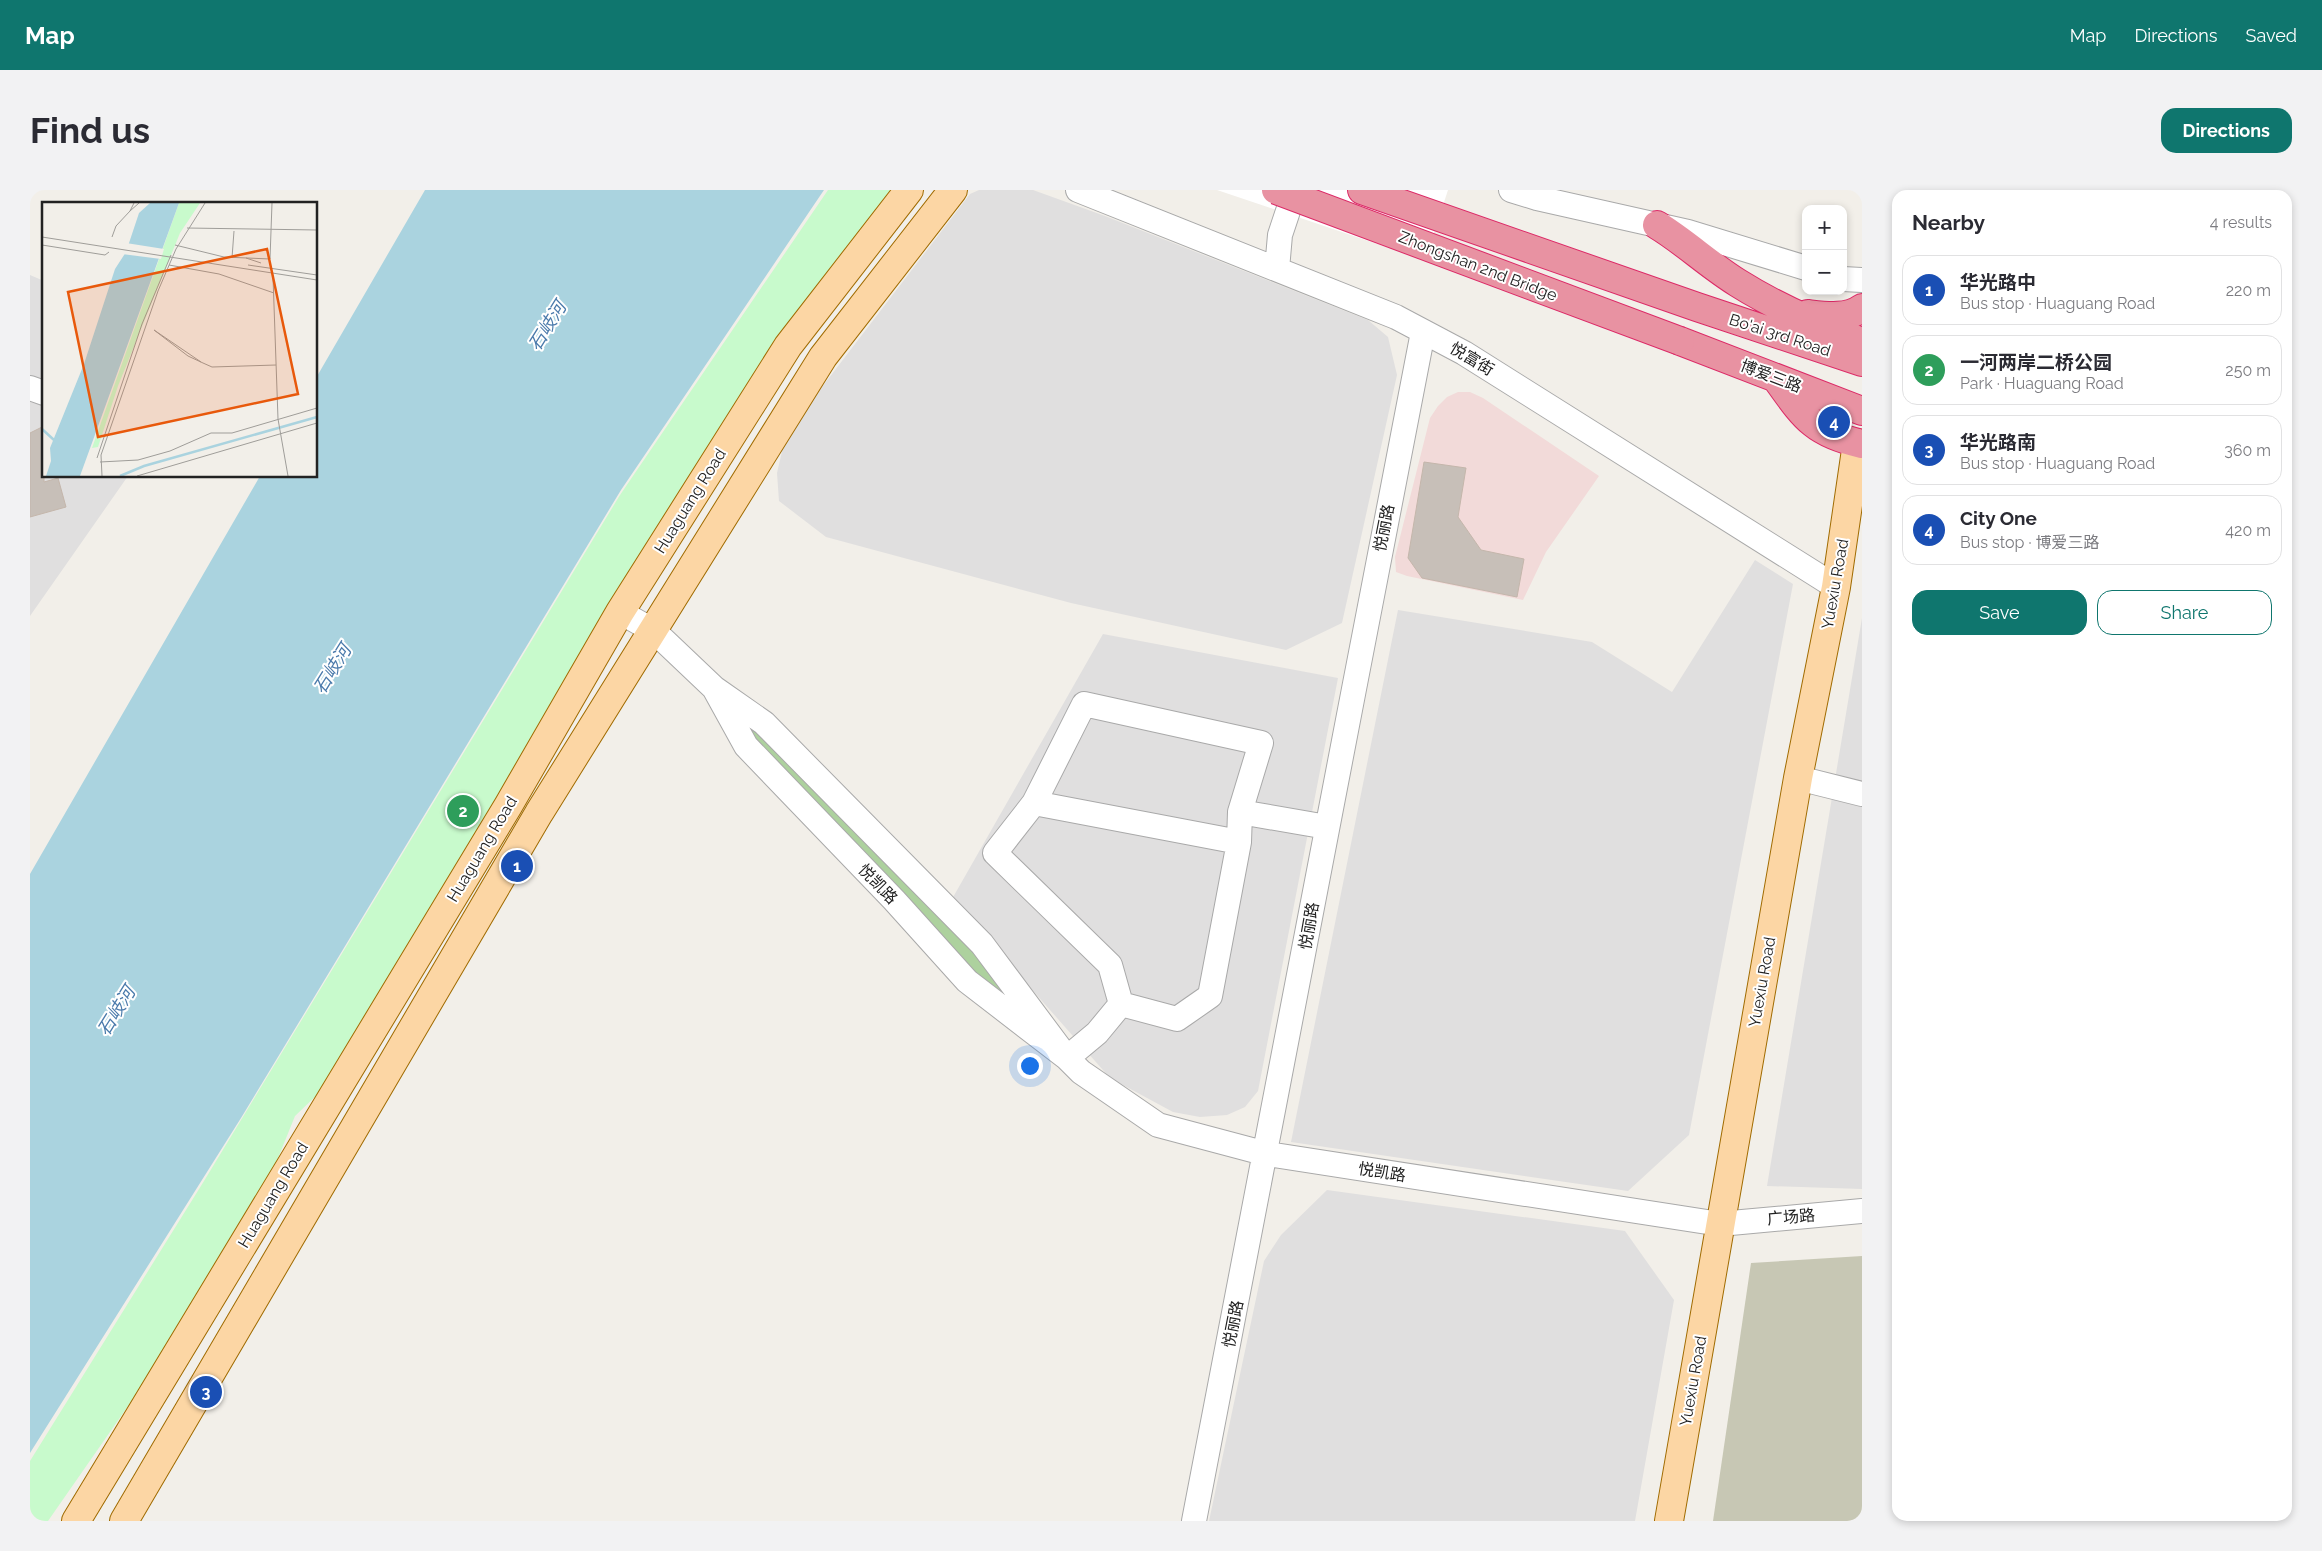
<!DOCTYPE html>
<html lang="en">
<head>
<meta charset="utf-8">
<style>
	body { margin:0; font-family:Raleway,"Noto Sans SC",sans-serif; background:#f2f2f3; color:#2b2b33 }
	.controls { position:absolute; right:15px; top:15px; display:grid; overflow:hidden; border-radius:10px; box-shadow:0 2px 8px #0003 }
	.controls button { width:45px; height:45px; display:grid; place-items:center; padding:0; border:0; border-bottom:1px solid #e1e1e2; background:#fff; color:#2b2b33; font:25px sans-serif }
	.you { position:absolute; left:999px; top:875px; width:18px; height:18px; margin:-12px; border:4px solid #fff; border-radius:50%; background:#1a73e8; box-shadow:0 0 0 8px #1a73e833 }
	.badge { display:grid; place-items:center; width:32px; height:32px; border-radius:50%; background:#0f766e; color:#fff; font-size:16px; font-weight:700 }
	.pin { position:absolute; translate:-50% -50%; border:2px solid #fff; box-shadow:0 1px 5px #0006 }
	.list { margin:0; padding:0; list-style:none }
	h2 { display:flex; justify-content:space-between; align-items:center; height:65px; margin:0; padding:0 20px; font-size:21px }
	h2 small { font-size:16px; font-weight:400; color:#7c7c81 }
	.list li { display:grid; grid-template-columns:32px 1fr auto; gap:15px; align-items:center; box-sizing:border-box; height:70px; margin:0 10px 10px; padding:0 10px; border:1px solid #e1e1e2; border-radius:15px }
	.list b { display:block; font-size:19px; white-space:nowrap }
	.list p { margin:0; font-size:16px; white-space:nowrap; color:#7c7c81 }
	.list em { font-size:16px; font-style:normal; color:#7c7c81 }
	.actions { display:flex; gap:10px; padding:15px 20px }
	.actions a { flex:1; padding:11px 0; border:1px solid #0f766e; border-radius:15px; text-align:center; font-size:18px; color:#0f766e }
	.actions .main { background:#0f766e; color:#fff }
	.map { position:relative; flex:none; width:1832px; height:1331px; overflow:hidden; border-radius:15px }
	header { display:flex; align-items:center; gap:30px; box-sizing:border-box; height:70px; padding:0 25px; background:#0f766e; color:#fff }
	header strong { font-size:24px }
	nav { display:flex; gap:28px; margin-inline-start:auto; font-size:18px }
	.intro { display:flex; align-items:center; justify-content:space-between; box-sizing:border-box; height:120px; padding:0 30px }
	h1 { margin:0; font-size:35px }
	.button { padding:12px 22px; border-radius:15px; background:#0f766e; color:#fff; font-size:18px; font-weight:700 }
	main { display:flex; gap:30px; padding:0 30px }
	aside { flex:1; background:#fff; border-radius:15px; box-shadow:0 2px 8px #0003 }
	.map>svg:first-child { display:block }
</style>
</head>
<body>
<header>
<strong>Map</strong>
<nav><a>Map</a><a>Directions</a><a>Saved</a></nav>
</header>
<div class="intro"><h1>Find us</h1><a class="button">Directions</a></div>
<main>
<div class="map">
<svg width="1832" height="1331" viewBox="0 0 1832 1331">
	<rect width="100%" height="100%" fill="#f2efe9"/>
	<path fill="#e0dfdf" d="M949 0H1003L1075 26 1338 130 1358 147 1367 185 1312 433 1256 460 1041 413 796 347 749 311 747 283 756 244 940 4Z
		M0 85 14 91V286H98L0 426Z
		M1725 370 1763 394 1659 945 1598 1001 1261 952 1368 420 1562 452 1642 502Z
		M1832 428V999L1737 996Z
		M1073 444 1308 488 1228 901 1215 917 1197 925 1170 927 1143 922 1080 888 922 709Z
		M1297 1000 1595 1041 1644 1110 1605 1331H1179L1234 1071 1251 1045Z"/>
	<path fill="#f2dad9" d="M1428 202H1440L1453 208 1569 286 1516 362 1493 410 1377 386 1366 382 1365 367 1400 228 1408 216 1417 207Z"/>
	<path fill="#c7c7b4" d="M1832 1066V1331H1683L1721 1073Z"/>
	<path fill="#add19e" d="M707 519 952 767 986 816 937 781 717 548Z"/>
	<path fill="#c8facc" d="M798 0H870L420 706 375 759 290 902 265 926 246 973 170 1103 105 1206 18 1331H0V1271L174 991 590 305Z"/>
	<path fill="#aad3df" d="M395 0H794L591 300 211 928 0 1263V684L230 286H286V188Z"/>
	<path fill="#fff" d="M1187 0H1418L1395 70Z"/>
	<path fill="#c7bfb8" stroke="#c4b6ab" d="M14 236V292L28 288 36 317 0 327V243Z
		M1394 272 1436 278 1428 327 1451 360 1494 369 1487 407 1392 388 1378 368Z"/>
	<g fill="none" stroke-linecap="round" stroke-linejoin="round">
		<defs>
			<path id="minor" d="M1048 0 1366 127 1434 163 1806 397
				M1481 0 1507 8 1658 42 1776 78
				M1247 79 1250 45 1265 0
				M1813 89 1832 90
				M0 198 14 203
				M590 422 624 441 684 498
				M1054 514 1231 553 1210 622 1209 652 1180 806 1147 829 1091 814 1080 775 965 663 1004 613Z
				M1768 588 1832 604
				M1004 613 1209 652
				M1210 622 1297 637
				M1037 868 937 791 864 710 716 556 684 498 734 533 952 754 1037 868 1051 882 1128 935 1237 964 1690 1034 1832 1021
				M1037 868 1067 843 1091 814
				M1164 1331C1243 935 1315 538 1393 142"/>
			<path id="major" d="M46 1331 478 616 590 422 758 156 879 0
				M94 1331 509 623 793 167 923 0
				M1639 1331 1768 588 1806 397 1827 253"/>
			<path id="highway" d="M1332 0 1667 117 1832 172
				M1627 35C1655 52 1679 75 1708 93 1746 117 1790 136 1832 152
				M1778 124C1796 126 1817 129 1832 118
				M1650 151 1832 221
				M1746 188C1774 227 1783 243 1832 254"/>
		</defs>
		<use href="#minor" stroke="#a9a9a9" stroke-width="26"/>
		<use href="#major" stroke="#a06b00" stroke-width="30"/>
		<use href="#highway" stroke="#dc2a67" stroke-width="30"/>
		<use href="#minor" stroke="#fff" stroke-width="24"/>
		<use href="#major" stroke="#fcd6a4" stroke-width="28"/>
		<use href="#highway" stroke="#e892a2" stroke-width="28"/>
		<defs>
			<path id="highway-bridge" d="M1246 0 1650 151"/>
		</defs>
		<use href="#highway-bridge" stroke="#dc2a67" stroke-width="30" stroke-linecap="butt"/>
		<use href="#highway-bridge" stroke="#e892a2" stroke-width="28"/>
	</g>
	<g text-anchor="middle" dominant-baseline="central" stroke-width="4" stroke-linejoin="round" paint-order="stroke">
		<g font-size="16" fill="#222" stroke="#fff">
			<text transform="translate(1448 76) rotate(21)">Zhongshan 2nd Bridge</text>
			<text transform="translate(1750 145) rotate(18)">Bo'ai 3rd Road</text>
			<text transform="translate(1442 169) rotate(31)">悦富街</text>
			<text transform="translate(1741 186) rotate(21)">博爱三路</text>
			<text transform="translate(660 311) rotate(-58)">Huaguang Road</text>
			<text transform="translate(1354 338) rotate(-79)">悦丽路</text>
			<text transform="translate(1805 394) rotate(-80)">Yuexiu Road</text>
			<text transform="translate(452 659) rotate(-59)">Huaguang Road</text>
			<text transform="translate(848 694) rotate(46)">悦凯路</text>
			<text transform="translate(1279 736) rotate(-80)">悦丽路</text>
			<text transform="translate(1732 792) rotate(-80)">Yuexiu Road</text>
			<text transform="translate(1352 982) rotate(9)">悦凯路</text>
			<text transform="translate(243 1005) rotate(-59)">Huaguang Road</text>
			<text transform="translate(1761 1027) rotate(-5)">广场路</text>
			<text transform="translate(1203 1134) rotate(-79)">悦丽路</text>
			<text transform="translate(1663 1191) rotate(-80)">Yuexiu Road</text>
		</g>
		<g font-size="18" font-style="italic" fill="#4a7aab" stroke="#fff">
			<text transform="translate(517 136) rotate(-58)">石岐河</text>
			<text transform="translate(302 479) rotate(-58)">石岐河</text>
			<text transform="translate(86 821) rotate(-58)">石岐河</text>
		</g>
	</g>
	<g transform="translate(12 12)">
		<rect width="275" height="275" fill="#f2efe9"/>
		<path d="M137 1H158L138 31 76 184 56 245 50 246Z" fill="#c8facc"/>
		<path d="M108 1H137L38 274H4L9 259 8 246 42 162 73 67 84 50 97 11Z" fill="#aad3df"/>
		<path d="M84 41 122 47 119 57 80 52Z" fill="#f2efe9"/>
		<path fill="none" stroke="#aad3df" stroke-width="2.5" d="M0 227 12 238M78 274 102 264 275 215"/>
		<path fill="none" stroke="#9f9d99" stroke-width="1" d="M92 1 88 9 97 1M145 26 275 28M0 35 275 78M70 35 74 24 88 9M0 43 63 53 67 50M133 43 182 55 228 57 230 1M190 56 192 29M204 56 219 61M127 63 177 72 232 91M206 63 275 73M231 75 236 217 246 274M159 160 112 128 146 154 161 161 170 165 234 163M55 256 100 122 129 53M58 260 96 258 128 249 169 231H190L275 206M60 274 59 253 116 89 134 47 163 1M95 274 275 221"/>
		<path fill="#e8590c" fill-opacity="0.15" stroke="#e8590c" stroke-width="2.5" d="M225 47 256 192 56 235 26 90Z"/>
		<rect width="275" height="275" fill="none" stroke="#222" stroke-width="2.5"/>
	</g>
</svg>
<div class="controls">
<button>+</button>
<button>−</button>
</div>
<div class="you"></div>
<div class="pin badge" style="left:487px;top:676px;background:#1a4fb4">1</div>
<div class="pin badge" style="left:433px;top:621px;background:#2e9e5b">2</div>
<div class="pin badge" style="left:176px;top:1202px;background:#1a4fb4">3</div>
<div class="pin badge" style="left:1804px;top:232px;background:#1a4fb4">4</div>
</div>
<aside>
<h2>Nearby<small>4 results</small></h2>
<ul class="list">
<li><span class="badge" style="background:#1a4fb4">1</span><div><b>华光路中</b><p>Bus stop · Huaguang Road</p></div><em>220 m</em></li>
<li><span class="badge" style="background:#2e9e5b">2</span><div><b>一河两岸二桥公园</b><p>Park · Huaguang Road</p></div><em>250 m</em></li>
<li><span class="badge" style="background:#1a4fb4">3</span><div><b>华光路南</b><p>Bus stop · Huaguang Road</p></div><em>360 m</em></li>
<li><span class="badge" style="background:#1a4fb4">4</span><div><b>City One</b><p>Bus stop · 博爱三路</p></div><em>420 m</em></li>
</ul>
<div class="actions"><a class="main">Save</a><a>Share</a></div>
</aside>
</main>
</body>
</html>
